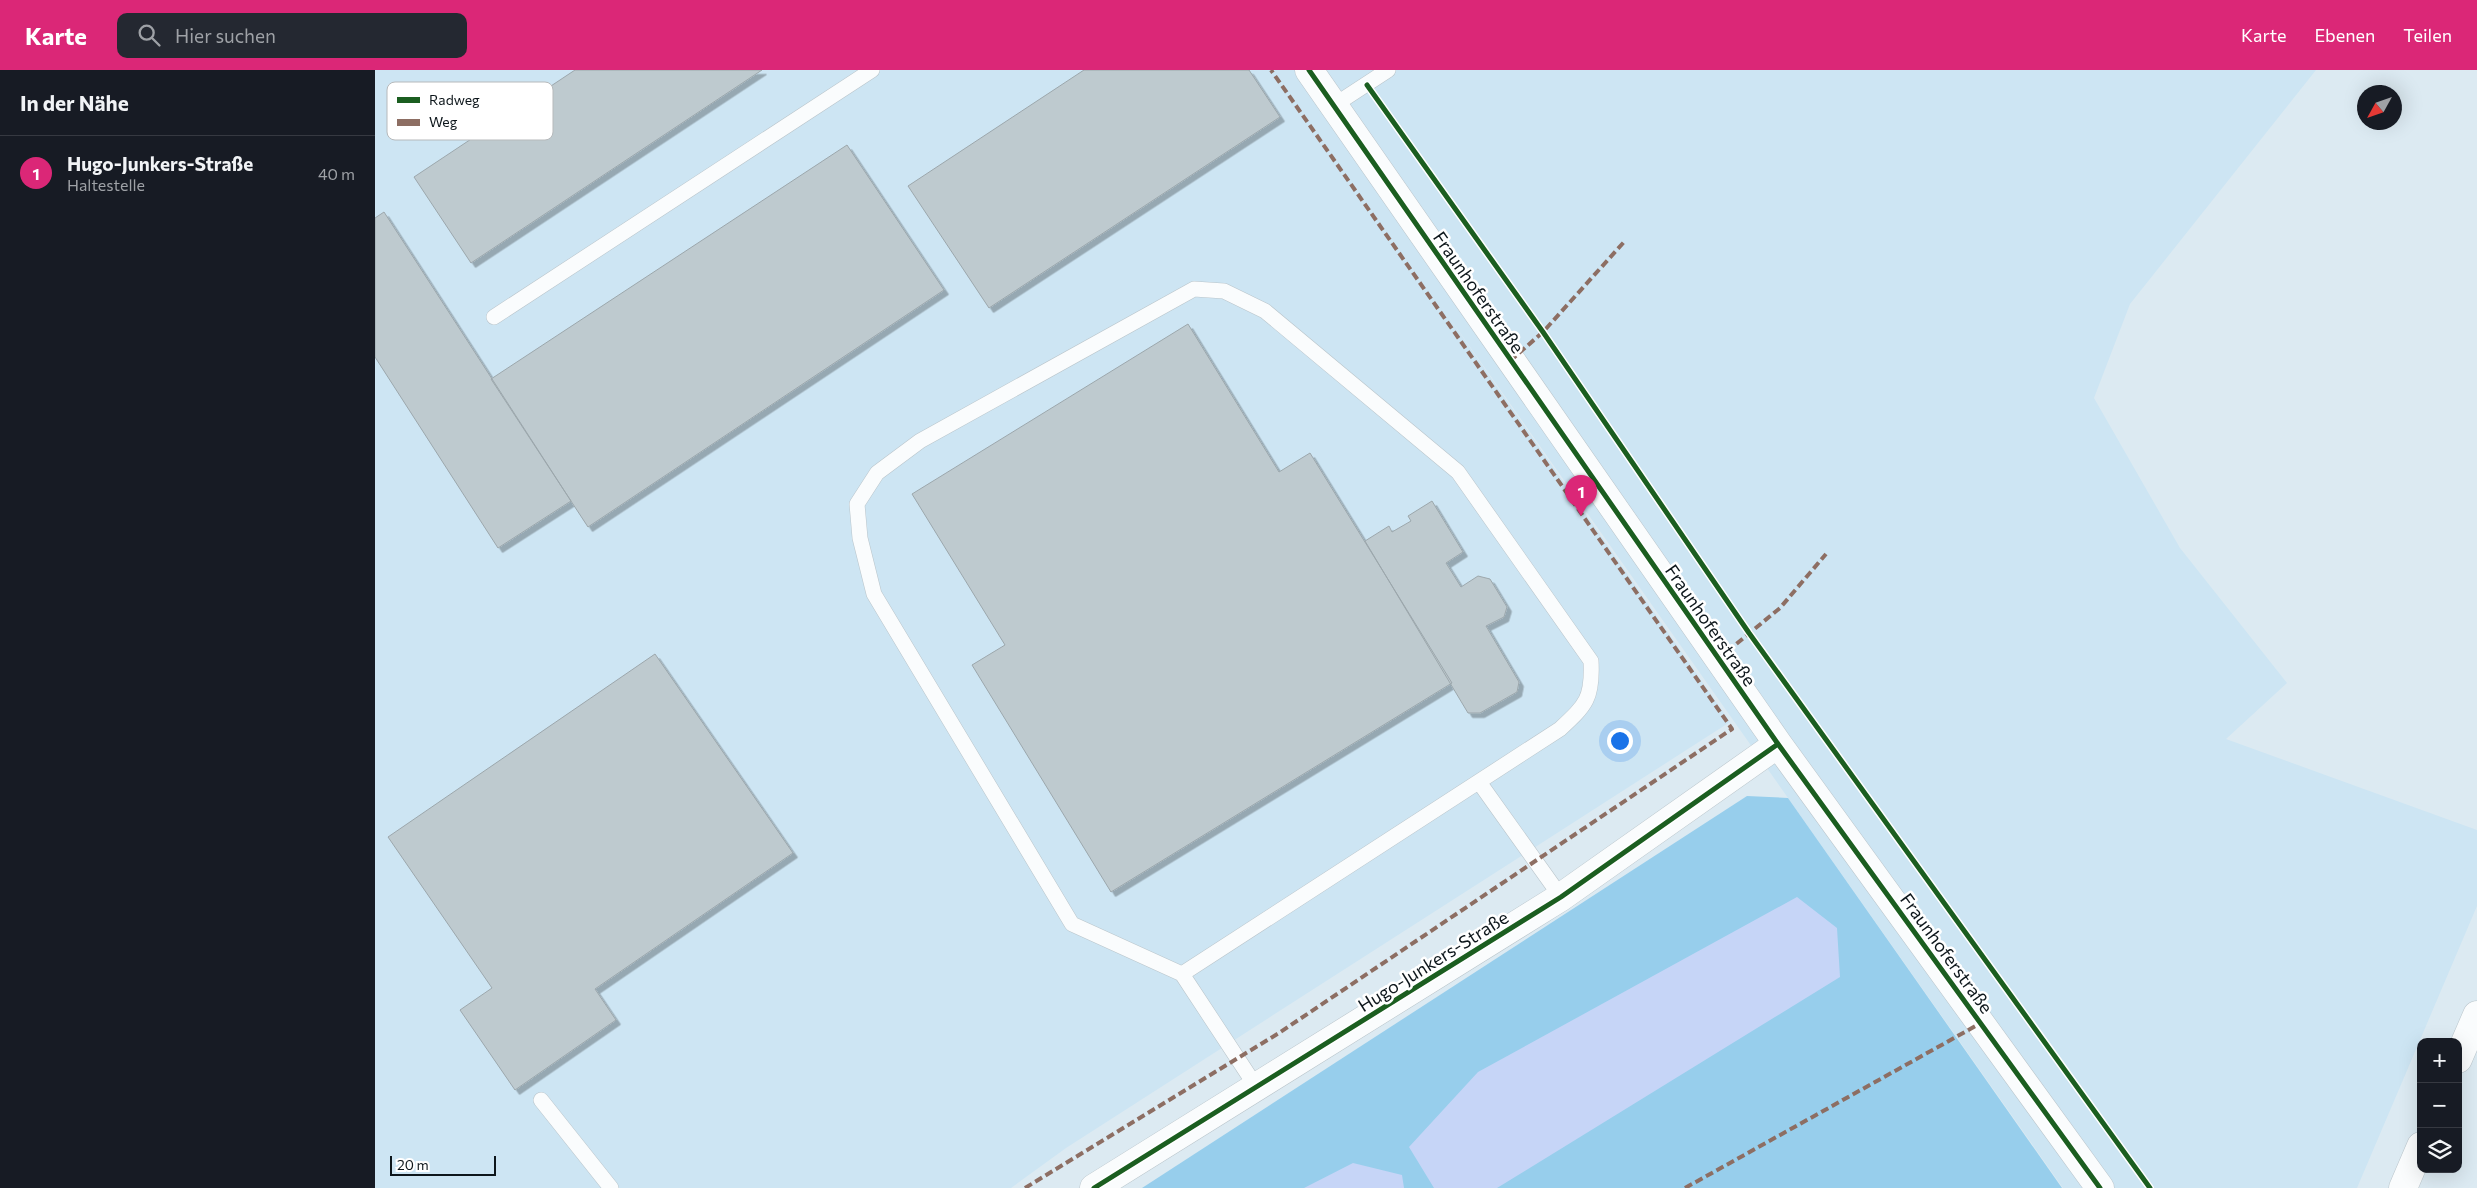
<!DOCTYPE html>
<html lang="de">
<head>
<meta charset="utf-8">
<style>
	body { margin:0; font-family:Commissioner,sans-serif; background:#242831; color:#f1f3f6 }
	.controls { position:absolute; right:15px; bottom:15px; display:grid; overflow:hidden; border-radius:10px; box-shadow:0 5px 20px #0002 }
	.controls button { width:45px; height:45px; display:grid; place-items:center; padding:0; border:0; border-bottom:1px solid #363941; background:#171b24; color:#f1f3f6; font:25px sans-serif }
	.compass { position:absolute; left:1982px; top:15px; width:45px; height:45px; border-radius:50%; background:#171b24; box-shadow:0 5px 20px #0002; rotate:230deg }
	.scale { position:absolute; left:15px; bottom:12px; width:106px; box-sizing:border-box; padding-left:5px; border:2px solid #0d161b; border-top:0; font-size:14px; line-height:18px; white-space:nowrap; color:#0d161b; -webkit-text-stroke:4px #fff; paint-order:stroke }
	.you { position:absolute; left:1244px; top:670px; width:18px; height:18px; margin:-12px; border:4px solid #fff; border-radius:50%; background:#1a73e8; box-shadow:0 0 0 8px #1a73e833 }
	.badge { display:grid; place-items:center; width:32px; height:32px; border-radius:50%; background:#db2777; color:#fff; font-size:16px; font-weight:700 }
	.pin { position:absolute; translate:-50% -41px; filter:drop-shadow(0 1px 2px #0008) }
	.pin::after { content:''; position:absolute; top:26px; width:18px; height:15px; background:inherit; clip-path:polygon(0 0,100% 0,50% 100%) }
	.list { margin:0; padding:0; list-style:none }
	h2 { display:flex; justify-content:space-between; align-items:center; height:65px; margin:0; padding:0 20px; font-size:21px }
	h2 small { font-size:16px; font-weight:400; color:#9ea1a6 }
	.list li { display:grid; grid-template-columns:32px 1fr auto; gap:15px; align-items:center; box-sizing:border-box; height:75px; padding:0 20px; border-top:1px solid #363941 }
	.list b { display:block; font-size:19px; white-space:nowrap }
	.list p { margin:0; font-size:16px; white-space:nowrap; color:#9ea1a6 }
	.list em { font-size:16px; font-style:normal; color:#9ea1a6 }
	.icon { flex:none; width:28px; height:28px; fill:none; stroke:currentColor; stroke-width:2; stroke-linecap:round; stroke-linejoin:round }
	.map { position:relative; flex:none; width:2102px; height:1118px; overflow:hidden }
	header { display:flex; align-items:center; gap:30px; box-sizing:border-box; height:70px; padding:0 25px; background:#db2777; color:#fff }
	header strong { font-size:24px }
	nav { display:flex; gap:28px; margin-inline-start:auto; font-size:18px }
	.search { width:350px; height:45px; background:#242831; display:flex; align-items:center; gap:12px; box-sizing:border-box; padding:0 18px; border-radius:10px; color:#9ea1a6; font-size:19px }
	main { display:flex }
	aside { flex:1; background:#171b24 }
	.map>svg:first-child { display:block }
</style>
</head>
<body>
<header>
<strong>Karte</strong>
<div class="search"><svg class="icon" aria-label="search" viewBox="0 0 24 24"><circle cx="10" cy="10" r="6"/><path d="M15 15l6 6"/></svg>Hier suchen</div>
<nav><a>Karte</a><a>Ebenen</a><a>Teilen</a></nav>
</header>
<main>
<aside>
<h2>In der Nähe<small></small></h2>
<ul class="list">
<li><span class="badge">1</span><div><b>Hugo-Junkers-Straße</b><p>Haltestelle</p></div><em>40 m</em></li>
</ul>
</aside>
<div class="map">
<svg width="2102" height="1118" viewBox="0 0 2102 1118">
	<defs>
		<filter id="shadow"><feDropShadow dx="4.5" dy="4.5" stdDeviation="0" flood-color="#0004"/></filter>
	</defs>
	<rect width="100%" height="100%" fill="#dceaf2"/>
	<path fill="#cde5f3" d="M0 0H1941L1755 234 1719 328 1805 478 1912 613 1851 669 2102 760V836L1982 1118H1688L1062 230 1355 652 691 1078 636 1118H0Z"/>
	<path fill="#97ceec" d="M1372 726 1413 728 1687 1118H767Z"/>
	<path fill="#c6d5f7" d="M1422 827 1462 858 1465 907 1122 1118H1059L1034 1077 1103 1002Z
		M978 1093 1027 1105 1029 1118H929Z"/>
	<path fill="#becacf" stroke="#9ca7ac" filter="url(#shadow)" d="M200 0H387L96 193 39 107Z
		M709 0H874L905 47 614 238 533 116Z
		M472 75 569 220 213 457 116 309Z
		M9 142 196 431 123 478 0 287V148Z
		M813 254 904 402 935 383 1077 613 736 822 597 595 630 575 537 424Z
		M1057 431 1088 482 1071 493 1086 517 1103 506 1115 509 1132 537 1129 547 1111 556 1144 612 1142 622 1105 643H1093L990 471 1014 456 1017 462 1036 451 1033 446Z
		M280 584 418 783 220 919 241 950 140 1020 85 940 117 918 13 767Z"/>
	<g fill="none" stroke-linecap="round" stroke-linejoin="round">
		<defs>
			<path id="service" d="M958 36 1013 0
				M119 247 497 0
				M1104 712 1186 827
				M807 904 1185 659C1211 635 1218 628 1216 591L1083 402 890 241 849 221 819 219 545 371 502 403 482 434 485 468 499 524 697 854 807 904 882 1018
				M166 1030 236 1118"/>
			<path id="minor" d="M934 0 1403 674 1725 1118
				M2083 989 2102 945
				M719 1118 1186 827 1403 674
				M2028 1118 2046 1076"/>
		</defs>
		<use href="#service" stroke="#bac5cb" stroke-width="16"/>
		<use href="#minor" stroke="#bac5cb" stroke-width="29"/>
		<use href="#service" stroke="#fafcfd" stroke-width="15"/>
		<use href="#minor" stroke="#fafcfd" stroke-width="28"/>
		<path stroke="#8d6e63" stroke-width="4" stroke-dasharray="8 4" stroke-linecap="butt" d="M1135 291 1168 262 1249 172
			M1343 589 1405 538 1451 484
			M650 1118 904 963 1357 659 896 0
			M1310 1118 1606 953"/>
		<defs>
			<path id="cycleway" d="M934 0 1403 674 1725 1118
				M992 15 1168 262 1374 563 1775 1118
				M719 1118 1186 827 1403 674"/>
		</defs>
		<use href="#cycleway" stroke="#fff" stroke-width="8"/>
		<use href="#cycleway" stroke="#1b5e20" stroke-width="5"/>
	</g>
	<g text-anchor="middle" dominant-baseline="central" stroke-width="5" stroke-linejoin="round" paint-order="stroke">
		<g font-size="18" fill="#0d161b" stroke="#fff">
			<text transform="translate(1104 222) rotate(55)">Fraunhoferstraße</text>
			<text transform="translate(1336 555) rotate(55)">Fraunhoferstraße</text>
			<text transform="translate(1572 883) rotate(54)">Fraunhoferstraße</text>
			<text transform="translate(1058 891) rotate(-32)">Hugo-Junkers-Straße</text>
		</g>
	</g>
	<rect x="12" y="12" width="166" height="58" rx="8" fill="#fff" stroke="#b6b9bb" stroke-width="1"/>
	<rect x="22" y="27" width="23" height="6" fill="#1b5e20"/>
	<rect x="22" y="49" width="23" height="7" fill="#8d6e63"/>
	<g font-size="14" fill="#0d161b">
		<text x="54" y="35">Radweg</text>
		<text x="54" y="57">Weg</text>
	</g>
</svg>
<div class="controls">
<button>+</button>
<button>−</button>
<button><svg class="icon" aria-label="layers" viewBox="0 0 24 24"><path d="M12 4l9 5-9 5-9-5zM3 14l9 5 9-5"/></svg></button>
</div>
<svg class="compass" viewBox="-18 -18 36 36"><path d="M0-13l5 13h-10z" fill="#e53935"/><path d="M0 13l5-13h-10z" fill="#9ea1a6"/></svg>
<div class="scale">20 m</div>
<div class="you"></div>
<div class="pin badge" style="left:1206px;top:446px">1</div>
</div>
</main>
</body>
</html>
